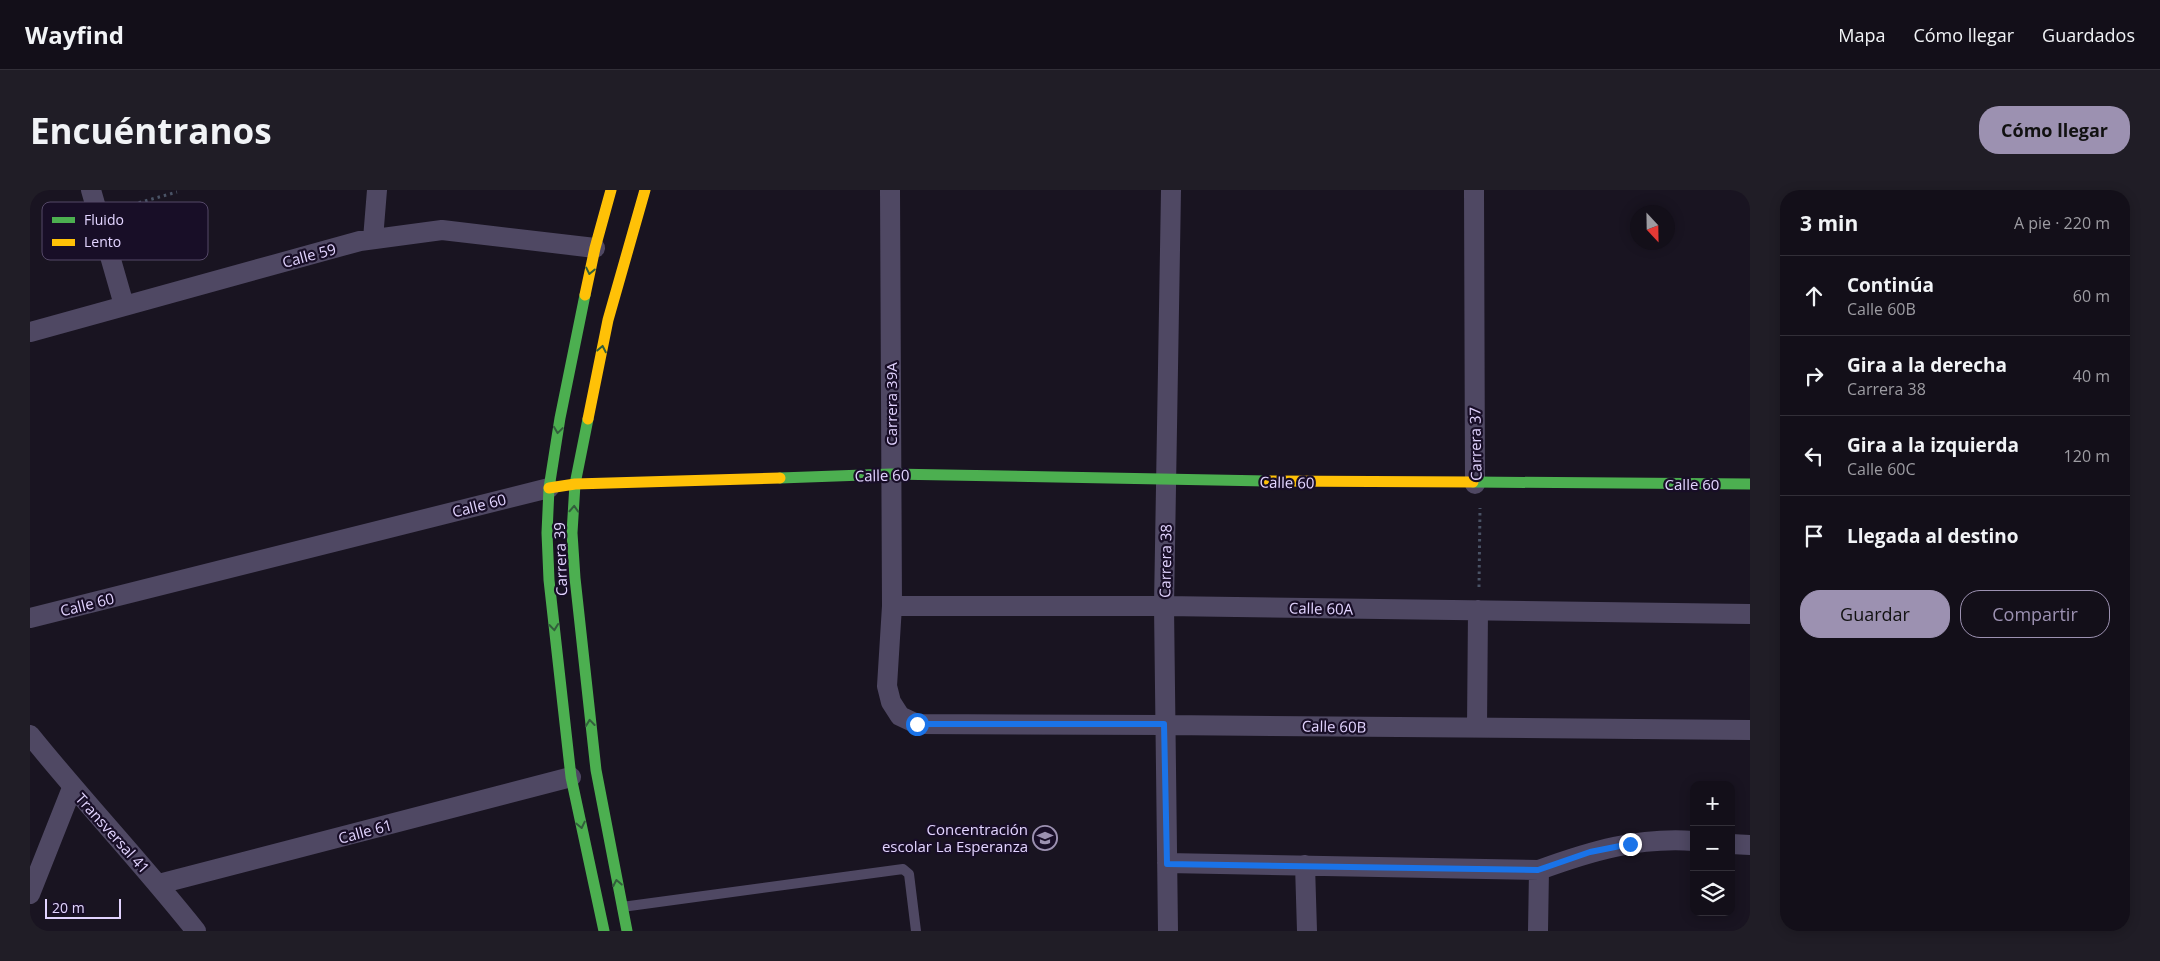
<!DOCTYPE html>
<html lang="es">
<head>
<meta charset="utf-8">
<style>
	body { margin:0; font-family:"Open Sans",sans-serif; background:#201d26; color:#f1f3f6 }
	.controls { position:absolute; right:15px; bottom:15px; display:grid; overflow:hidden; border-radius:10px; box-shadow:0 2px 12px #0003 }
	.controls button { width:45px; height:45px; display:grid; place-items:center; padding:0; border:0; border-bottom:1px solid #322f38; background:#130f19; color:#f1f3f6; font:25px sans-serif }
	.compass { position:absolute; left:1600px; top:15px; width:45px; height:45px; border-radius:50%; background:#130f19; box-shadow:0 2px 12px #0003; rotate:158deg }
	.scale { position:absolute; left:15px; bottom:12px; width:76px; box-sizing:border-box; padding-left:5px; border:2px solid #e2d4ff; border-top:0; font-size:14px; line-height:18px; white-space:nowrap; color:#e2d4ff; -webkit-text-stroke:4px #180e27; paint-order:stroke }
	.stop { position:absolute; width:15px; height:15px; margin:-11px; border:4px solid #1a73e8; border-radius:50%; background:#fff }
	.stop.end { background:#1a73e8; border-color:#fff; box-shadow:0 1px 5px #0008 }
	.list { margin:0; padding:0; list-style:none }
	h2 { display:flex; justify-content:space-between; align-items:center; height:65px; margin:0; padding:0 20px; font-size:21px }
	h2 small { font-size:16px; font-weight:400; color:#9d9ca2 }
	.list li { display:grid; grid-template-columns:32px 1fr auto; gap:15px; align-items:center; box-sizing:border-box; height:80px; padding:0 20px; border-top:1px solid #322f38 }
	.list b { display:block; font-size:19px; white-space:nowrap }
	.list p { margin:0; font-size:16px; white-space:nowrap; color:#9d9ca2 }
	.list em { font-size:16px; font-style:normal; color:#9d9ca2 }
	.actions { display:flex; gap:10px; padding:15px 20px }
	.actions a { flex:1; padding:11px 0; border:1px solid #9c91b1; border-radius:20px; text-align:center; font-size:18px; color:#9c91b1 }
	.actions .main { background:#9c91b1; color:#111 }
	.icon { flex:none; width:28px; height:28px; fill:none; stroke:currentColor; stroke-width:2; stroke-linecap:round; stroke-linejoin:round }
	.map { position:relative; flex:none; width:1720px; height:741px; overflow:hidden; border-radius:20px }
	header { display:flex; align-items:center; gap:30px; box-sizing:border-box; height:70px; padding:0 25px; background:#130f19; border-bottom:1px solid #322f38 }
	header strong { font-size:24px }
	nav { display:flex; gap:28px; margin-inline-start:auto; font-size:18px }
	.intro { display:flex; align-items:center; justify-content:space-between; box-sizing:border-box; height:120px; padding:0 30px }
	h1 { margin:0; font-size:35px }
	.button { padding:12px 22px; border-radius:20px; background:#9c91b1; color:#111; font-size:18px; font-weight:700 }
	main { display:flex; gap:30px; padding:0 30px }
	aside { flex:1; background:#130f19; border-radius:20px; box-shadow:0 2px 12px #0003 }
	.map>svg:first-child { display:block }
</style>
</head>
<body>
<header>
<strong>Wayfind</strong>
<nav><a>Mapa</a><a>Cómo llegar</a><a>Guardados</a></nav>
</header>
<div class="intro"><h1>Encuéntranos</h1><a class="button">Cómo llegar</a></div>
<main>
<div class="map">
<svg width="1720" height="741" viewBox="0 0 1720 741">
	<rect width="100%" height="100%" fill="#191421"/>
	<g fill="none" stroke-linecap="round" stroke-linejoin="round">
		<path stroke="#4a5366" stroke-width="3" stroke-dasharray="2.5 4" stroke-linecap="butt" d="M90 18 147 2
			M1449 397 1450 318"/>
		<path stroke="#4f4863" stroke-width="10" d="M592 717 873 679 879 684 886 741"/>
		<path stroke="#4f4863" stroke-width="20" d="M61 0 94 115
			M860 0 862 416 857 496 861 512 870 526 887 534 1134 535 1720 540
			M1444 0 1445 294
			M343 49 347 0
			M0 142 330 51 412 40 565 58
			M862 416H1134L1720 424
			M0 428 519 298
			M1447 537 1448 420
			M0 545C54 612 113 674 166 741
			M1701 654 1720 655
			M1137 673 1509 680C1561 661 1608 647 1664 651
			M1275 675 1277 741
			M129 694 541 587
			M0 704 42 598
			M1138 741 1134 416 1141 0
			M1508 741 1509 680"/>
		<path stroke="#4caf50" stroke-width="11" d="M555 105 530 228 519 298 517 343 519 390 541 587 574 741
			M558 229 545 294 542 343 545 388 566 580 597 741
			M750 288 861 284 1237 291
			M1443 292 1720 294"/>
		<path stroke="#ffc107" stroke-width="11" d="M555 105 565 58 581 0
			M558 229 578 130 615 0
			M1237 291 1443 292
			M519 298 545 294 750 288"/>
	</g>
	<defs><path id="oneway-chevron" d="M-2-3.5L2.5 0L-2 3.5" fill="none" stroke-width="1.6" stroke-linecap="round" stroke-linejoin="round" transform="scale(1.25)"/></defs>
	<g stroke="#325e3c">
		<use href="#oneway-chevron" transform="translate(560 81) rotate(102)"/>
		<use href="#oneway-chevron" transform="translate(572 159) rotate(-79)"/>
		<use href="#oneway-chevron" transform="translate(528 240) rotate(98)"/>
		<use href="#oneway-chevron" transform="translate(544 319) rotate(-87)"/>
		<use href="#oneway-chevron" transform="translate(524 437) rotate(84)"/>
		<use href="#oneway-chevron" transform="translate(560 533) rotate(-96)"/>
		<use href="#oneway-chevron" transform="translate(551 635) rotate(78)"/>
		<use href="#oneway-chevron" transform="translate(587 693) rotate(-101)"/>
	</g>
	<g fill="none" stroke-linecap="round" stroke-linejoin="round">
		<path stroke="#1a73e8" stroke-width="6" d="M887 534H1134L1137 674 1508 680 1560 662 1600 654"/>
	</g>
	<defs>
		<symbol id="school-ring" viewBox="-11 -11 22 22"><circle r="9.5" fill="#180e27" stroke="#9c91b1" stroke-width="1.5"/><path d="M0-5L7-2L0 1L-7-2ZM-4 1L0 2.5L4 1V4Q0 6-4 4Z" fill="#9c91b1"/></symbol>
	</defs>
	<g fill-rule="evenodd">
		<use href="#school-ring" x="1001" y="634" width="28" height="28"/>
	</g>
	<g text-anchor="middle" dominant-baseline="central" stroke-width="4.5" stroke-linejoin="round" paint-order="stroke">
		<g font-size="15" fill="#e2d4ff" stroke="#180e27">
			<text transform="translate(279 65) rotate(-15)">Calle 59</text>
			<text transform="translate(861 214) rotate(-90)">Carrera 39A</text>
			<text transform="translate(1445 254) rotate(-91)">Carrera 37</text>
			<text transform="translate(852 285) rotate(-1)">Calle 60</text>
			<text transform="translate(1257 292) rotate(1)">Calle 60</text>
			<text x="1662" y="294">Calle 60</text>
			<text transform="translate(449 315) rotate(-14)">Calle 60</text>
			<text transform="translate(530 369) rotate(-92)">Carrera 39</text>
			<text transform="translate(1135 371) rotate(-89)">Carrera 38</text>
			<text transform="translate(57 414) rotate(-14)">Calle 60</text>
			<text transform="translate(1291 418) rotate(1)">Calle 60A</text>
			<text transform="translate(1304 536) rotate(1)">Calle 60B</text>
			<text transform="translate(335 641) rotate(-15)">Calle 61</text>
			<text transform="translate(83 643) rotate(48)">Transversal 41</text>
		</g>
		<g font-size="15" fill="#e2d4ff" stroke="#180e27" text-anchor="end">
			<text x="998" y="639">Concentración<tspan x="998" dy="17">escolar La Esperanza</tspan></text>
		</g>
	</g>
	<rect x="12" y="12" width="166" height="58" rx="8" fill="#180e27" stroke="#554968" stroke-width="1"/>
	<rect x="22" y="27" width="23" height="6" fill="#4caf50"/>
	<rect x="22" y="49" width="23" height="7" fill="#ffc107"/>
	<g font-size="14" fill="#e2d4ff">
		<text x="54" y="35">Fluido</text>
		<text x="54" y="57">Lento</text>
	</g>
</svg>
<div class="controls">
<button>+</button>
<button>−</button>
<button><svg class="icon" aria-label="layers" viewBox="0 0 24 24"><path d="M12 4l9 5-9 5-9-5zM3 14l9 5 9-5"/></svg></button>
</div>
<svg class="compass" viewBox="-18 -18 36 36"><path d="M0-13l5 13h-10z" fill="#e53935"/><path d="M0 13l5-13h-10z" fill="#9d9ca2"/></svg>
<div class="scale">20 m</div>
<div class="stop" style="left:887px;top:534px"></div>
<div class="stop end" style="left:1600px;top:654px"></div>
</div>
<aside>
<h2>3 min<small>A pie · 220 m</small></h2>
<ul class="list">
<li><svg class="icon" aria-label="ahead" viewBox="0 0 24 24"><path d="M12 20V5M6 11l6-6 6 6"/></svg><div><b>Continúa</b><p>Calle 60B</p></div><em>60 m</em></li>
<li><svg class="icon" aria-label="right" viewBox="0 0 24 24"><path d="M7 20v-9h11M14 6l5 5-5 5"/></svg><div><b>Gira a la derecha</b><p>Carrera 38</p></div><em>40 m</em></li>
<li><svg class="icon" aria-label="left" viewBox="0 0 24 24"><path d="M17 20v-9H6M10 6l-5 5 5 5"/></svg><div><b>Gira a la izquierda</b><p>Calle 60C</p></div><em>120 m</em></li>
<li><svg class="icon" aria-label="arrive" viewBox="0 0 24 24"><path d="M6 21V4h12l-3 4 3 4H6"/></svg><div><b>Llegada al destino</b></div></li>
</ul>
<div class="actions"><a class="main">Guardar</a><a>Compartir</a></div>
</aside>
</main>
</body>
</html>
